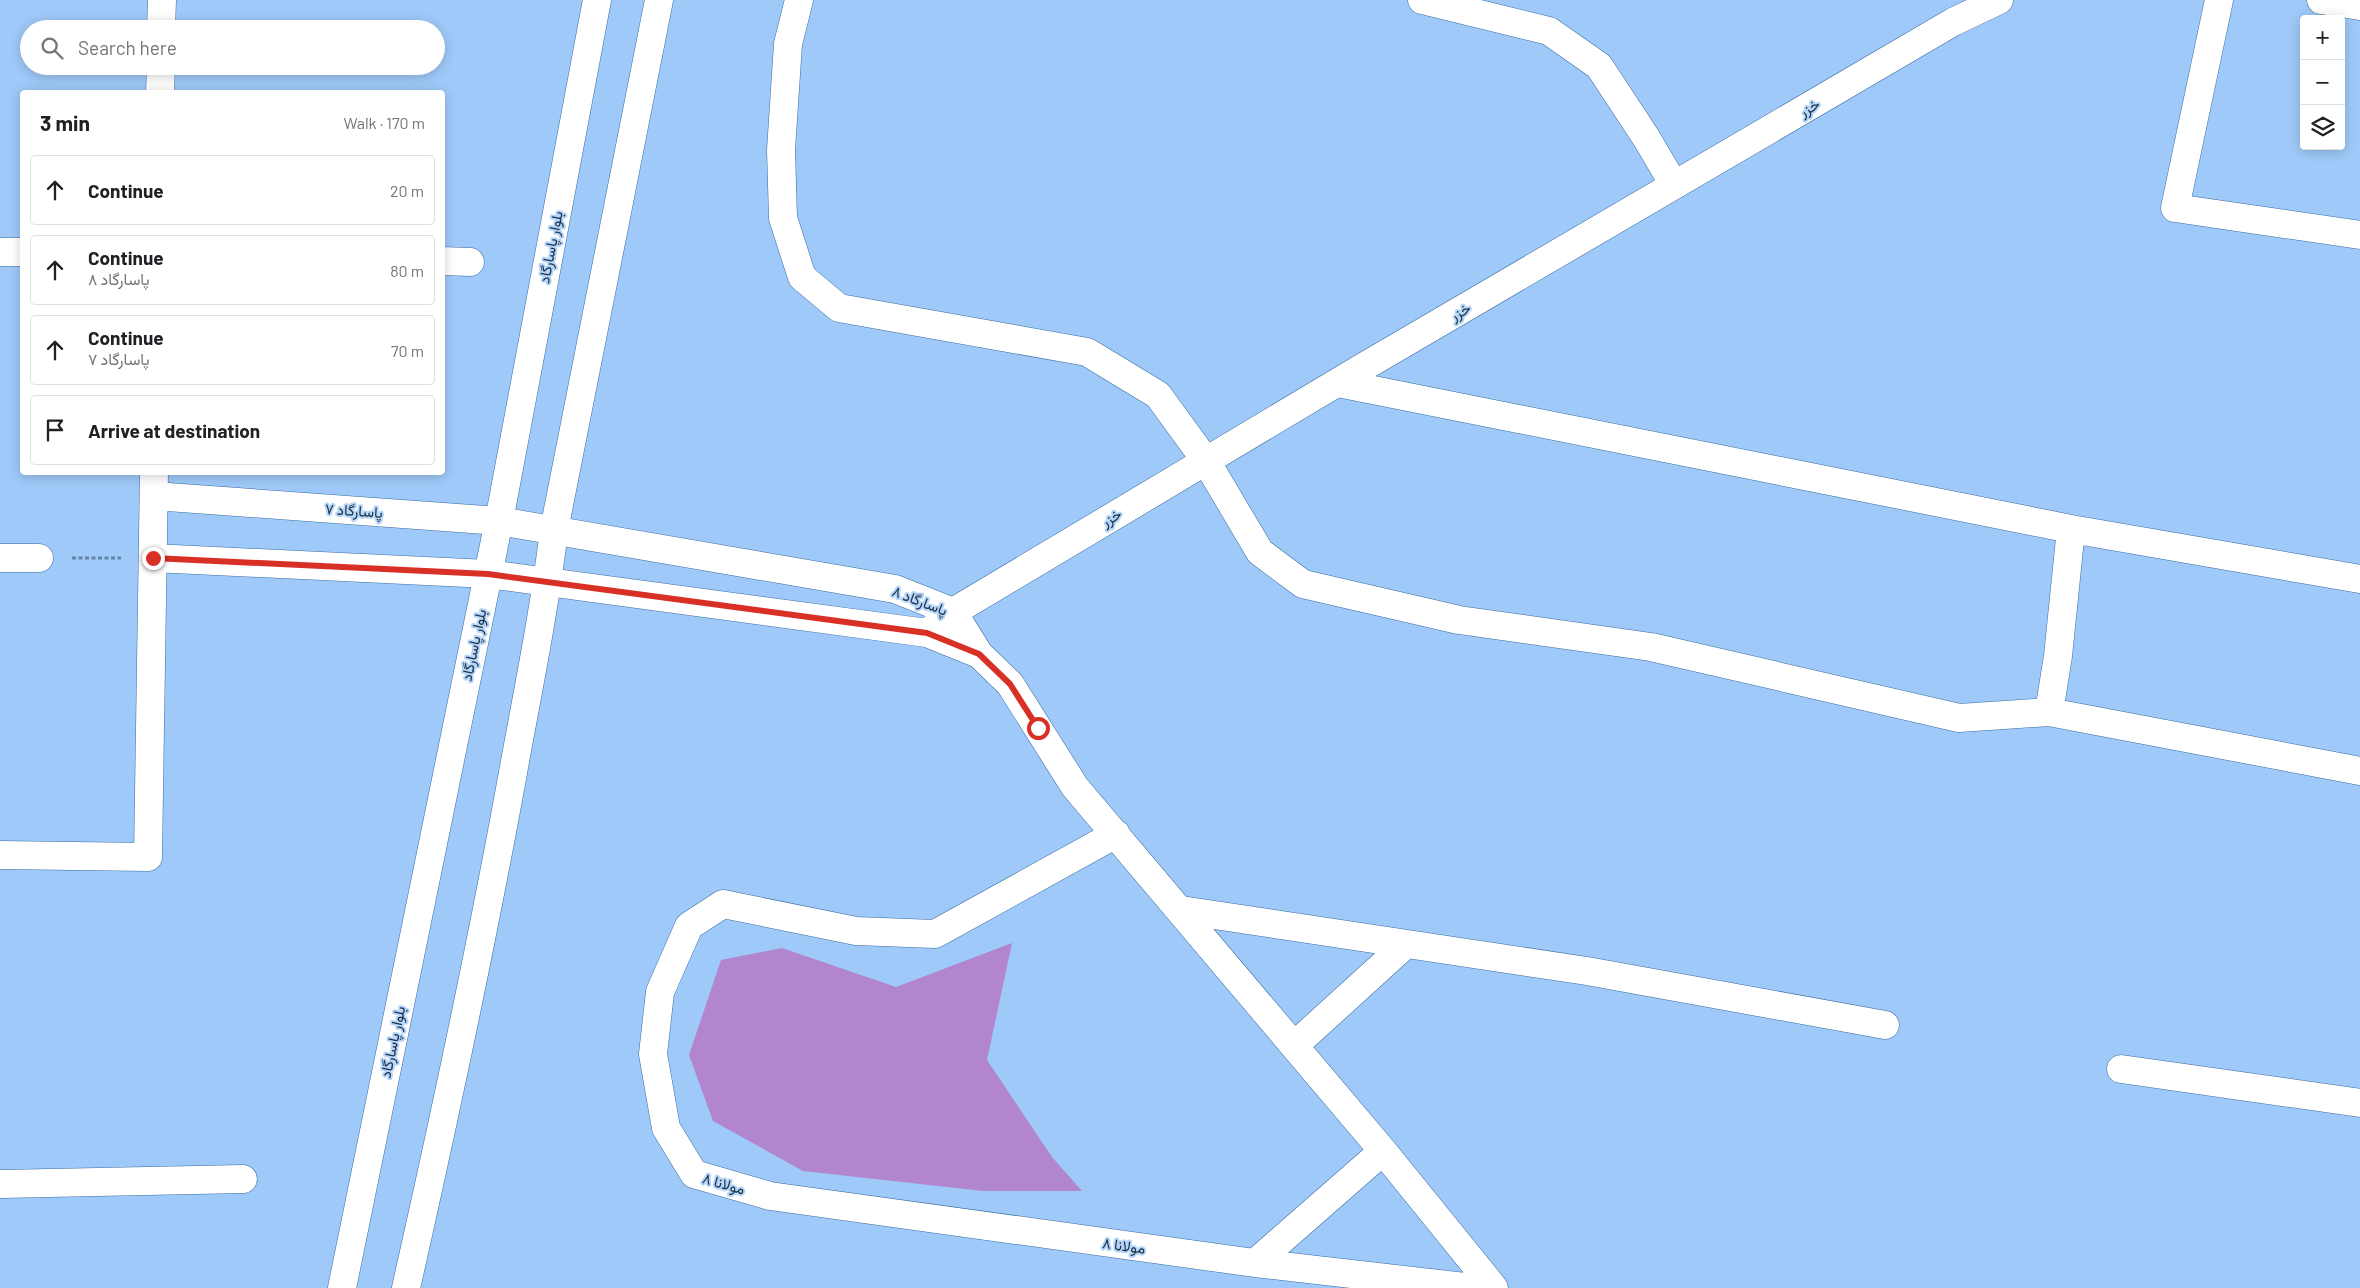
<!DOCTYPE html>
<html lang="en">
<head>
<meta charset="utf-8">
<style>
	body { margin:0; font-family:Barlow,Vazirmatn,sans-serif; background:#f6f6f6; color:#202124 }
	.controls { position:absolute; right:15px; top:15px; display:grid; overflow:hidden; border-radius:5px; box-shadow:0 2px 12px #0003 }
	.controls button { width:45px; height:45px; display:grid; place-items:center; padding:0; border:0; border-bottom:1px solid #e0e0e0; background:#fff; color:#202124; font:25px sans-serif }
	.stop { position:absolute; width:15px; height:15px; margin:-11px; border:4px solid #d93025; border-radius:50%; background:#fff }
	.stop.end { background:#d93025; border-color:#fff; box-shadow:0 1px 5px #0008 }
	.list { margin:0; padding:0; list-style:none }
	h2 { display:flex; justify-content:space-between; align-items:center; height:65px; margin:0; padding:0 20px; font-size:21px }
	h2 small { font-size:16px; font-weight:400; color:#757577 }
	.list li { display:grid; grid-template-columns:32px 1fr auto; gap:15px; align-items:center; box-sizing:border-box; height:70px; margin:0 10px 10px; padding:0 10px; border:1px solid #e0e0e0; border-radius:5px }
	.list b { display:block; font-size:19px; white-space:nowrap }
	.list p { margin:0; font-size:16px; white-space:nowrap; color:#757577 }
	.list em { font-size:16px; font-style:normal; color:#757577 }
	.icon { flex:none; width:28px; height:28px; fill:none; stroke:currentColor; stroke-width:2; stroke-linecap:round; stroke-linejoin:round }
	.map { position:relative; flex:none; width:2360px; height:1288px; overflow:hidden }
	.search { position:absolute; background:#fff; box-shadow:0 2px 12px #0003; left:20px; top:20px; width:425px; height:55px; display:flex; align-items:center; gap:12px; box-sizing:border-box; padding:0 18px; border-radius:28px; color:#757577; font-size:19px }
	.panel { position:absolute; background:#fff; box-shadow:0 2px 12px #0003; left:20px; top:90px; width:425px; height:385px; border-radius:5px }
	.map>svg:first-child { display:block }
</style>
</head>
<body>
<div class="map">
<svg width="2360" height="1288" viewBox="0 0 2360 1288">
	<rect width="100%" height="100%" fill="#9ec9f8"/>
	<path fill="#b286ce" d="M1012 943 987 1060 1052 1157 1082 1191H983L803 1171 713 1121 689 1055 721 960 782 948 896 987Z"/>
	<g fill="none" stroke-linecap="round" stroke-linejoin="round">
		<defs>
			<path id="minor" d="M799 0 788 44 781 150 783 218 802 277 839 308 1087 352 1158 395 1206 461 1260 552 1303 584 1459 620 1651 647 1959 718 2049 712 2360 771
				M1422 0 1549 31 1599 66 1647 139 1674 185
				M2219 0 2175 208 2360 235
				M2321 0 2360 6
				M161 29 162 0
				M160 92 161 66
				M0 252H22
				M442 261 470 262
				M1338 383 2071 529 2058 656 2049 712
				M154 496 499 521 895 589 953 612 979 654 1010 684 1075 787 1383 1151 1494 1288
				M2071 529 2360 579
				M0 558H39
				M153 558 488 574 927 633 979 654
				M927 633 953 612 1360 369 1953 22 1999 0
				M1116 834 935 934 856 931 723 904 689 926 660 992 653 1054 666 1128 694 1174 770 1196 1255 1263 1474 1288
				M0 855 148 857 154 472
				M1181 910 1587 971 1885 1025
				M1295 1045 1406 944
				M2121 1069 2360 1103
				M0 1184 243 1179
				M1255 1263 1383 1151"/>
			<path id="tertiary" d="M342 1288 499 521 597 0
				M406 1288C446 1111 484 934 516 756 530 680 545 606 554 530L659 0"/>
		</defs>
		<use href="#minor" stroke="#3a6ca2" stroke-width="29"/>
		<use href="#tertiary" stroke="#3a6ca2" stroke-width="29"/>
		<path stroke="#6485a9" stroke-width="3" stroke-dasharray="4 2.5" stroke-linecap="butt" d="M72 558H121"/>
		<use href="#minor" stroke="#fff" stroke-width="28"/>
		<use href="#tertiary" stroke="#fff" stroke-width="28"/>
	</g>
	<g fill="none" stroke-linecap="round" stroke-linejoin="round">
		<path stroke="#d93025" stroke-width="6" d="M153 558 488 574 927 633 979 654 1010 684 1038 728"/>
	</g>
	<g text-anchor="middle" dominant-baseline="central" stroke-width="4" stroke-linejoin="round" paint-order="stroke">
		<g font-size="15" fill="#1b3048" stroke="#b5d5f9">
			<text transform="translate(1809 107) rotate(-30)">خزر</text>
			<text transform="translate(550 247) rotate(-79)">بلوار پاسارگاد</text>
			<text transform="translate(1460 311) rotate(-30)">خزر</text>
			<text transform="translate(354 510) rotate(4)">پاسارگاد ۷</text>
			<text transform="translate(1111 517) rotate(-31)">خزر</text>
			<text transform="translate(920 600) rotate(21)">پاسارگاد ۸</text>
			<text transform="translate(473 645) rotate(-78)">بلوار پاسارگاد</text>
			<text transform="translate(392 1042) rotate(-78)">بلوار پاسارگاد</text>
			<text transform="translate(724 1183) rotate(16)">مولانا ۸</text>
			<text transform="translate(1124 1245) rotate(8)">مولانا ۸</text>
		</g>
	</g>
</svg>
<div class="controls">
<button>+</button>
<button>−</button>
<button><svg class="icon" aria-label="layers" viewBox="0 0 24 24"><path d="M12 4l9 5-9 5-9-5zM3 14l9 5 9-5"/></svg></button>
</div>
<div class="stop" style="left:1038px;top:728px"></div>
<div class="stop end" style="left:153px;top:558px"></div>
<div class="search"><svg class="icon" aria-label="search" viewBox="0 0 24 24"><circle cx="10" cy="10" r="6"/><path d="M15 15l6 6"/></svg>Search here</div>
<section class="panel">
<h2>3 min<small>Walk · 170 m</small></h2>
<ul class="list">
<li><svg class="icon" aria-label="ahead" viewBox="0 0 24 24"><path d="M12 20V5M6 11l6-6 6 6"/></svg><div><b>Continue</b></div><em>20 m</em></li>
<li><svg class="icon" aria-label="ahead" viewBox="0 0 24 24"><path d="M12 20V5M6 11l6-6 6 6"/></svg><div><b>Continue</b><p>پاسارگاد ۸</p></div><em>80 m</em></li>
<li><svg class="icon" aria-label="ahead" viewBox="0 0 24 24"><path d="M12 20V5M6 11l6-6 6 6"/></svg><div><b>Continue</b><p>پاسارگاد ۷</p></div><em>70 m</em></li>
<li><svg class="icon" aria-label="arrive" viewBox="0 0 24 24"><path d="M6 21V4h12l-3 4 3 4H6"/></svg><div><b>Arrive at destination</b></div></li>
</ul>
</section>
</div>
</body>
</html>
